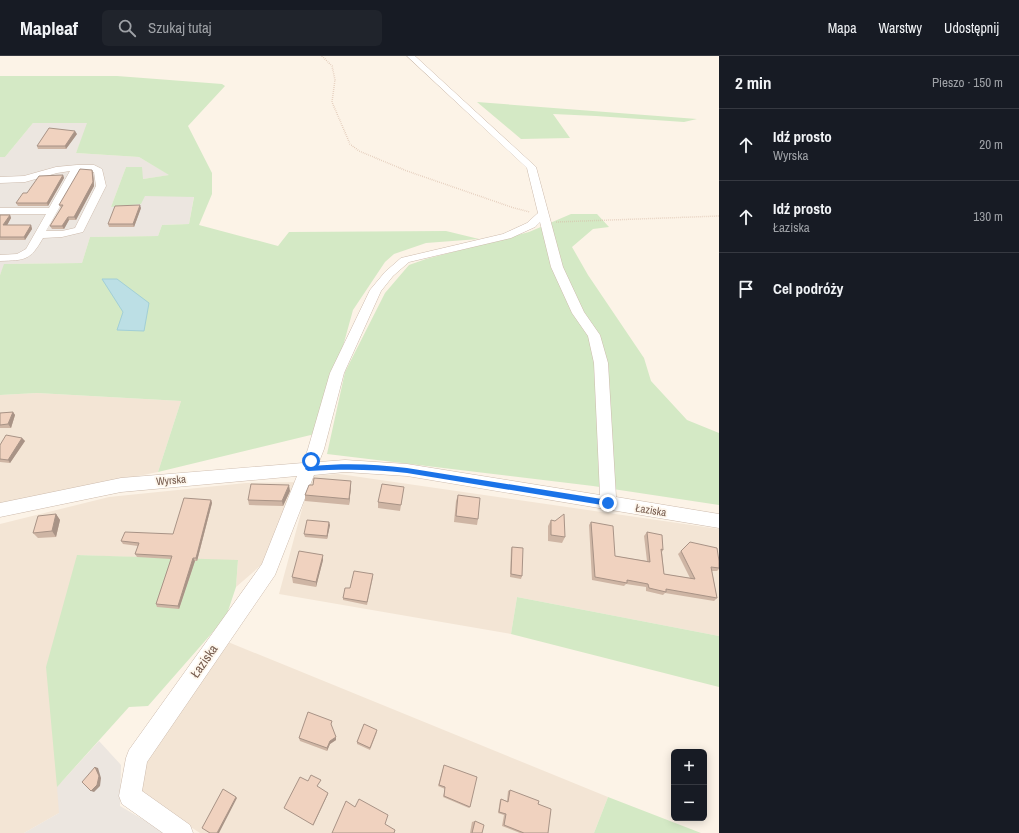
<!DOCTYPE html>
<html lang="pl">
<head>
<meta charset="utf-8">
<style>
	body { margin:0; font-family:"Archivo Narrow",sans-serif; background:#20242c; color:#f1f3f6 }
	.controls { position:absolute; right:12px; bottom:12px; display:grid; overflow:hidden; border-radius:6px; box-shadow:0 2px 10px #0003 }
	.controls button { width:36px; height:36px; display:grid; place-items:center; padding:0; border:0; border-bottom:1px solid #363941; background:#171b24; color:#f1f3f6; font:20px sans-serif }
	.stop { position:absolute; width:12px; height:12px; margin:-9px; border:3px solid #1a73e8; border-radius:50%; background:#fff }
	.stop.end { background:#1a73e8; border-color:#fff; box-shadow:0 1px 4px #0008 }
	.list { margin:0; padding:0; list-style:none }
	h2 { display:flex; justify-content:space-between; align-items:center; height:52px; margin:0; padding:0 16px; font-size:17px }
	h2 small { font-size:13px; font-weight:400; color:#9ea1a6 }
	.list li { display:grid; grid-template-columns:26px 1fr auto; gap:12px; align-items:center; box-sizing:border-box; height:72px; padding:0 16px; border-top:1px solid #363941 }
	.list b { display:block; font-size:15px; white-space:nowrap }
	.list p { margin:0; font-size:13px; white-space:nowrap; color:#9ea1a6 }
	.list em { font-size:13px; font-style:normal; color:#9ea1a6 }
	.icon { flex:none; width:22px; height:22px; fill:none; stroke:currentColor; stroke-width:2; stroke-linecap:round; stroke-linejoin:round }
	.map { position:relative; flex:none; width:719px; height:777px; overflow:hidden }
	header { display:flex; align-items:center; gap:24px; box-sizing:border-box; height:56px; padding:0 20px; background:#171b24; border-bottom:1px solid #363941 }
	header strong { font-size:19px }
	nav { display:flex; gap:22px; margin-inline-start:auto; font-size:14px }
	.search { width:280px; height:36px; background:#20242c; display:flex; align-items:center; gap:10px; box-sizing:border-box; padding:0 14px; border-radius:6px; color:#9ea1a6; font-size:15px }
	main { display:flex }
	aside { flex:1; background:#171b24 }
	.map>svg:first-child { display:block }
</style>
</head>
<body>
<header>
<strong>Mapleaf</strong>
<div class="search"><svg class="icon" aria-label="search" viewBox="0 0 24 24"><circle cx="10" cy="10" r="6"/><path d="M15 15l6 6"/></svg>Szukaj tutaj</div>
<nav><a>Mapa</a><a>Warstwy</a><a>Udostępnij</a></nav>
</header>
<main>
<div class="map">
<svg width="719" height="777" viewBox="0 0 719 777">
	<rect width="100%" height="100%" fill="#fcf3e7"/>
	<path fill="#f3e5d5" d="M37 337 181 345 158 416 0 448V339Z
		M339 418 719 473V580L517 541 511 578 279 538 311 420Z
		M302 426 274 498 236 531 238 505 77 499 59 757 24 777H0V468L109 441 246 427Z
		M228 586 608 741 594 777H200L140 738 147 700Z"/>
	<path fill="#ece6e0" d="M33 67H88L76 97 139 101 170 119 143 123 126 111 111 151 145 140H194L189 168 162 169 158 180 90 181 82 207 5 208 0 219V101H5Z
		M99 685 121 709 120 750 166 777H24L59 757 57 731Z"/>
	<path fill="#d4e9c5" d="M0 20H117L222 28 225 30 188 70 212 117V138L199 169 278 190 289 176 446 175 479 183 426 187 394 198 385 206 353 254 319 377 158 416 181 345 37 337 0 339V219L4 208 82 207 90 181 158 180 162 169 189 168 194 141 145 140 141 148 111 151 126 111H142L143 123 169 119 139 101 76 97 87 67H33L5 101H0Z
		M477 46 697 63 684 66 596 60 553 58 570 82 521 83Z
		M571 158H597L609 171 593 173 572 191 588 219 644 302 651 325 687 364 719 377V449L593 430 327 398 345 316 385 237 409 209 426 203 529 176Z
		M77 499 238 504 236 531 226 561 148 650 129 651 57 731 46 611Z
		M517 541 719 580V631L511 578Z
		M608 741 701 777H594Z"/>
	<path fill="#bcdfe5" stroke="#a2cfd6" d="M102 223H117L149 247 144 275 117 274 123 256Z"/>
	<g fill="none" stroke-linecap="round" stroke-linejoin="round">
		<defs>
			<path id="minor" d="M407 0H415L536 111 563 211 584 256 600 279 608 307 616 441 719 458V472L407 420 345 416 314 419 275 519 147 706 142 735 190 769 193 777H163L122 748 119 740 126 702 129 694 262 508 297 420 121 436 0 461V447L121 422 303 407 308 393 330 317 370 234 385 216 401 202 503 178 527 167 538 157 527 112ZM540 166 551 211 572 257 588 280 594 307 600 439 407 408 345 404 319 406 324 393 344 317 381 235 393 220 409 206 511 182 535 171Z
				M77 109H94L102 113 106 130 83 176 62 181 43 182C30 205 25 204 0 205V199L17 198 26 193 46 158H0V152H49L70 115 57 117 25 126 0 127V121L24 120 56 111ZM80 115 94 116 96 130 75 172 62 175H46Z"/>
		</defs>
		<use href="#minor" stroke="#cdbbad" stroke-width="1"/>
		<path stroke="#d5b6a2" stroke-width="1.5" stroke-dasharray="0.5 1.5" stroke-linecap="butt" d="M322 0 332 10 335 24 332 46 350 88 359 95 407 115 514 152 530 156
			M556 166 719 160"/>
		<use href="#minor" fill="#fff" fill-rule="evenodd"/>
	</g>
	<path fill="#ceb5a4" d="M77 78 66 93H38L37 90Z
		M92 114 93 117 94 130 76 164H69L64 173H52L50 170 61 152 59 149Z
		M63 119 64 122 48 150H18L16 147 27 137Z
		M141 152 134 171H109L108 168Z
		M0 159H10L11 162 7 169H31L32 173 25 184H0Z
		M13 356 15 359 11 372H0V357Z
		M22 382 25 385 10 407 0 406V389Z
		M351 425V431L349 449 305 445V439L313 429Z
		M290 435 283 450 249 449 248 444Z
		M403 437 400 455 378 452V446Z
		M458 439 478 463 477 469 454 466 456 445Z
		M211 444 212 447 197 505H195L179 553 157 551 156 548 171 503 137 501 135 498 138 490 123 488 121 485 173 478Z
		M56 458 60 464 56 481 38 482 33 477Z
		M551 464 565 481 562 487 548 485V470Z
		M591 466 615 500 647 505 644 480 647 476 663 494 662 496 664 518 690 522 678 498 681 495 719 505V513L717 515H712L717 542 714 545 665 537 663 539 646 535V531L626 528 624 530 592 524 589 469Z
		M330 469 327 483 305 481 304 478Z
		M512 491 522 520 521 523 510 521 511 493Z
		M323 504 316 531 293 527 292 521Z
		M373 521 367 549 343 544V542L350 532Z
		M332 669V671L336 681V684L330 688 327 695 300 685 299 682Z
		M377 676 370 694 357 688V686Z
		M444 709 470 751 469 752 443 741 445 733 438 730Z
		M510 734 538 748 548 777H520L502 770 504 759 498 757 500 744 501 743 507 745 508 735Z
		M475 765 482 777H470L472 766Z"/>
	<path fill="#a89386" d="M75 75 77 78 66 93 65 90Z
		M92 114 93 117 94 130 76 164 74 161Z
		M63 119 64 122 48 150 47 147Z
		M140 149 141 152 134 171 133 168Z
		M10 159 11 162 5 173 3 169Z
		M68 161 69 164 64 173 62 170Z
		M31 169 32 173 25 184 24 181Z
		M13 356 15 359 11 372 8 368Z
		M22 382 25 385 10 407 8 404Z
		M351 425V431L349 449V443Z
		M289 429 290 435 283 450 282 445Z
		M211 444 212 447 197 505 196 502Z
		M56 458 60 464 56 481 52 475Z
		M329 466 330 469 327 483V480Z
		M323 499V504L316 531V526Z
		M193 502 195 505 179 553 178 550Z
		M336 681V684L330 688 327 695V692L330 685Z
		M95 711 98 712 101 722 100 730 94 736 91 735Z
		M328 737V738L313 770V769Z
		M236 741 237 742 219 777H217Z"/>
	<path fill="#f0d2bf" stroke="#a89386" d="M49 72 75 75 65 90H37Z
		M80 113 92 114 93 126 74 161H68L62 170H50L63 149H59Z
		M63 119 47 147H16L23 137H27L39 120Z
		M140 149 133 168H108L115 150Z
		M0 159H10L3 169H31L24 181H0Z
		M13 356 8 368 0 369V357Z
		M6 379 22 382 8 404 0 403V389Z
		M314 422 351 425 349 443 305 439 309 429H313Z
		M251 428 289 429 282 445 248 444Z
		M382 428 404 431 401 449 378 446Z
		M458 439 480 442 478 463 456 460Z
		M184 442 211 444 196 502H193L178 550 156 548 172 500 135 498 139 487 121 485 125 476 173 478Z
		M56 458 52 475 33 477 38 460Z
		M564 458 565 481 551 479V464L555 465Z
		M307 464 329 466 327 480 304 478Z
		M591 466 613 470 615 500 650 506 647 476 662 479 663 494 661 493 664 518 695 523 681 495 690 486 717 492 719 505V512L711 511 717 542 666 533V536L649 532 648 528 627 524V527L595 521Z
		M512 491 523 492 522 520 511 518Z
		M299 495 323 499 316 526 292 521Z
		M354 515 373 518 367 546 343 542 345 532H350Z
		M308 656 332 665 331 668 336 681 330 685 327 692 299 682Z
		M364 668 377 674 370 692 357 686Z
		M444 709 477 721 470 751 444 740 445 731 439 729Z
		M95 711 99 720 97 729 91 735 82 726Z
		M311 719 321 724 317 730 328 737 313 769 284 752 300 721 308 725Z
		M223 733 236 741 217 777H210L202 772Z
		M510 734 539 745 538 748 551 753 548 777H524L504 769 506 758 499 756 501 743 508 746Z
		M359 743 388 759 385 768 395 774 394 777H332L346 745 355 751Z
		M475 765 484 769 482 777H472Z"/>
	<path fill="#1a73e8" d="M311 403 315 405 313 410C345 407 375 408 407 412L608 444 612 447 608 450 407 417C373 413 342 413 308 415L305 413 309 404Z"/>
	<g text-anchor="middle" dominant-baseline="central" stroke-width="3.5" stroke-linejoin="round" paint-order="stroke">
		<g font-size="11" fill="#755a4c" stroke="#fef7ed">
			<text transform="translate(171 424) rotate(-5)">Wyrska</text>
			<text transform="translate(651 454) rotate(9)">Łaziska</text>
		</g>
		<g font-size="13" fill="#755a4c" stroke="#fef7ed">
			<text transform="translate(204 605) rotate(-55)">Łaziska</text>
		</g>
	</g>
</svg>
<div class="controls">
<button>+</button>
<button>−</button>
</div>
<div class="stop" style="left:311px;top:405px"></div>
<div class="stop end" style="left:608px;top:447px"></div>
</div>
<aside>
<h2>2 min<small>Pieszo · 150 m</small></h2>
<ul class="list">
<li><svg class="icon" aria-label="ahead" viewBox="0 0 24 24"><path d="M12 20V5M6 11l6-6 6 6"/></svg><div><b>Idź prosto</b><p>Wyrska</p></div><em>20 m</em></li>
<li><svg class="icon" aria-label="ahead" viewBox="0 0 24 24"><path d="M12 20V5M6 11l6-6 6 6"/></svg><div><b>Idź prosto</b><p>Łaziska</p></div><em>130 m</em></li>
<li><svg class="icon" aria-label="arrive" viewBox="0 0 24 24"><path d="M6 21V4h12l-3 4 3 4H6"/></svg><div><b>Cel podróży</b></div></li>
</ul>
</aside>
</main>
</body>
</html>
